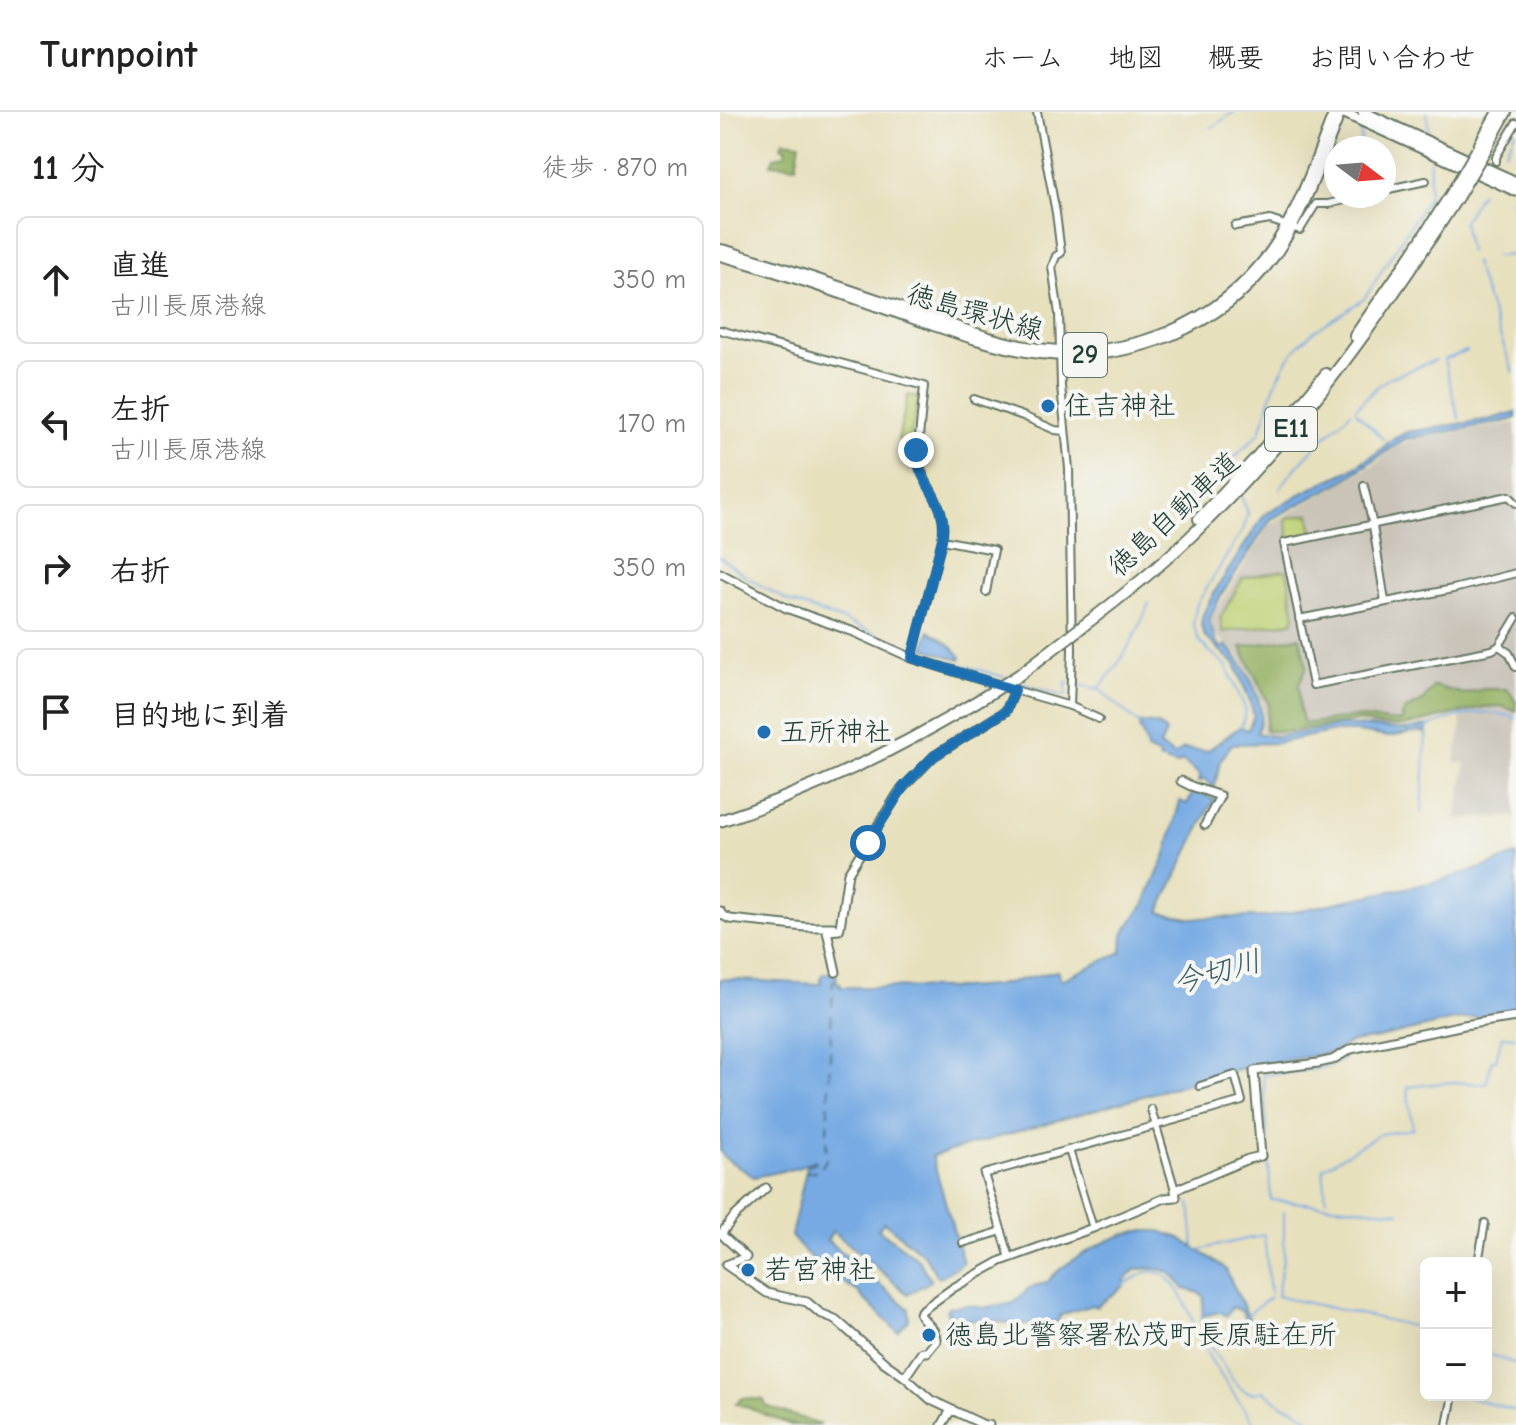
<!DOCTYPE html>
<html lang="ja">
<head>
<meta charset="utf-8">
<style>
	body { margin:0; font-family:"Comic Neue","Klee One",sans-serif; background:#f6f6f6; color:#222 }
	.controls { position:absolute; right:24px; bottom:24px; display:grid; overflow:hidden; border-radius:12px; box-shadow:0 8px 32px #0002 }
	.controls button { width:72px; height:72px; display:grid; place-items:center; padding:0; border:0; border-bottom:2px solid #e0e0e0; background:#fff; color:#222; font:40px sans-serif }
	.compass { position:absolute; left:604px; top:24px; width:72px; height:72px; border-radius:50%; background:#fff; box-shadow:0 8px 32px #0002; rotate:106deg }
	.stop { position:absolute; width:24px; height:24px; margin:-18px; border:6px solid #1f6fb2; border-radius:50%; background:#fff }
	.stop.end { background:#1f6fb2; border-color:#fff; box-shadow:0 2px 8px #0008 }
	.list { margin:0; padding:0; list-style:none }
	h2 { display:flex; justify-content:space-between; align-items:center; height:104px; margin:0; padding:0 32px; font-size:34px }
	h2 small { font-size:26px; font-weight:400; color:#767676 }
	.list li { display:grid; grid-template-columns:52px 1fr auto; gap:24px; align-items:center; box-sizing:border-box; height:128px; margin:0 16px 16px; padding:0 16px; border:2px solid #e0e0e0; border-radius:12px }
	.list b { display:block; font-size:30px; white-space:nowrap }
	.list p { margin:0; font-size:26px; white-space:nowrap; color:#767676 }
	.list em { font-size:26px; font-style:normal; color:#767676 }
	.icon { flex:none; width:44px; height:44px; fill:none; stroke:currentColor; stroke-width:2; stroke-linecap:round; stroke-linejoin:round }
	.map { position:relative; flex:none; width:796px; height:1313px; overflow:hidden }
	header { display:flex; align-items:center; gap:48px; box-sizing:border-box; height:112px; padding:0 40px; background:#fff; border-bottom:2px solid #e0e0e0 }
	header strong { font-size:38px }
	nav { display:flex; gap:44px; margin-inline-start:auto; font-size:28px }
	main { display:flex }
	aside { flex:1; background:#fff }
	.map>svg:first-child { display:block }
</style>
</head>
<body>
<header>
<strong>Turnpoint</strong>
<nav><a>ホーム</a><a>地図</a><a>概要</a><a>お問い合わせ</a></nav>
</header>
<main>
<aside>
<h2>11 分<small>徒歩 · 870 m</small></h2>
<ul class="list">
<li><svg class="icon" aria-label="ahead" viewBox="0 0 24 24"><path d="M12 20V5M6 11l6-6 6 6"/></svg><div><b>直進</b><p>古川長原港線</p></div><em>350 m</em></li>
<li><svg class="icon" aria-label="left" viewBox="0 0 24 24"><path d="M17 20v-9H6M10 6l-5 5 5 5"/></svg><div><b>左折</b><p>古川長原港線</p></div><em>170 m</em></li>
<li><svg class="icon" aria-label="right" viewBox="0 0 24 24"><path d="M7 20v-9h11M14 6l5 5-5 5"/></svg><div><b>右折</b></div><em>350 m</em></li>
<li><svg class="icon" aria-label="arrive" viewBox="0 0 24 24"><path d="M6 21V4h12l-3 4 3 4H6"/></svg><div><b>目的地に到着</b></div></li>
</ul>
</aside>
<div class="map">
<svg width="796" height="1313" viewBox="0 0 796 1313">
	<rect width="100%" height="100%" fill="#f6f6f2"/>
	<filter id="ink" filterUnits="userSpaceOnUse"><feTurbulence type="fractalNoise" baseFrequency=".0125" numOctaves="2"/><feDisplacementMap in="SourceGraphic" scale="16" xChannelSelector="R" yChannelSelector="G"/><feConvolveMatrix kernelMatrix="1 2 1 2 8 2 1 2 1" color-interpolation-filters="sRGB"/></filter>
	<filter id="wash" filterUnits="userSpaceOnUse"><feTurbulence type="fractalNoise" baseFrequency=".006" numOctaves="4" result="noise"/><feDisplacementMap in="SourceGraphic" scale="32" xChannelSelector="R" yChannelSelector="G"/><feGaussianBlur stdDeviation="1.8" result="paint"/><feColorMatrix in="noise" values="0 0 0 0 0 0 0 0 0 0 0 0 0 0 0 0 0 1.4 0 .05"/><feComposite in="paint" operator="in"/></filter>
	<g filter="url(#wash)">
		<rect width="100%" height="100%" fill="#e7e0bd"/>
		<path fill="#c9c3b8" d="M796 311V704L736 707 746 651H735L741 616 740 601 707 611 683 615 664 616 638 611 615 612 556 624 547 622 542 619 544 604 542 590 528 560 518 542 493 521 491 507 549 413 655 352 672 337 685 331 695 327Z"/>
		<path fill="#bdd074" stroke="#6e8654" stroke-width="2" d="M188 283 199 286 189 330 178 328Z
			M590 402 593 422 569 426 566 406Z
			M564 458 567 459 575 504 572 510 503 520 500 506 523 466Z"/>
		<path fill="#96b266" stroke="#5a784d" stroke-width="2" d="M63 29 80 31 76 54 51 52 54 45 64 43 67 37 61 34Z
			M580 525 587 555 579 572 580 597 584 612 635 605 668 609H683L682 604 685 598 703 589 714 574 744 582 764 577H788L796 590V599L781 594 764 595 684 614 659 613 637 609 565 620 545 618 549 592 521 535Z
			M23 1286 44 1288 46 1294 101 1313H71L16 1291Z"/>
		<path fill="#77aae3" stroke="#4b748c" stroke-width="2" d="M796 300V306L788 309 685 327 623 369 551 407 501 483 490 506V512L496 530 502 536 506 533C521 548 540 580 541 602 541 608 539 615 537 621L557 625 623 613 687 618 707 614V624L703 620H698L668 625 638 620H610L557 631 512 632 501 648 493 680 490 678 491 672 482 667 480 670H478L480 663 462 649 457 653 439 647 440 644 427 638 425 628 419 615 421 611C431 612 440 611 446 620L440 634 454 643 464 637 487 639 520 615 528 618 534 604 530 589 515 552 485 525 481 513 483 502 495 479 544 403 584 380 626 360 658 340 671 328 687 320 771 307Z
			M209 519C222 526 232 533 241 545L240 548 204 536Z
			M474 678 495 688 488 698 439 800 469 806 548 805 719 769 762 756 796 743V899L730 909 659 926 631 930 613 940 514 958 212 1044 243 1151 218 1166 205 1144 164 1110 158 1117 198 1147 211 1169 188 1182 113 1119 107 1128 189 1197V1208L178 1220 141 1184V1182C118 1167 87 1146 71 1124L87 1054 96 1050 95 1048 77 1056 34 1065 5 1046 0 1039V867L99 872H101V864L105 861 116 862 117 871H121L120 875 242 876 274 874 337 859 341 868 402 840 403 822 425 791 446 742 460 689 467 692Z
			M419 1119H439L460 1126 505 1156 529 1206V1213L522 1199 512 1195 507 1204 500 1200 482 1204 484 1185 480 1181 464 1177C450 1154 440 1156 416 1157L405 1168 404 1174 376 1195 372 1193 341 1203 337 1210 314 1213 243 1207 234 1210 230 1203 228 1204 227 1201 229 1200 226 1198 229 1194 234 1195 248 1193 263 1196 294 1191 309 1176 329 1169C338 1154 382 1130 400 1124 406 1121 413 1121 419 1119Z"/>
		<g fill="none" stroke-linecap="round" stroke-linejoin="round">
			<path stroke="#77aae3" stroke-width="2" d="M707 0 709 22
				M491 16 514 0
				M640 17 642 36
				M785 40 796 19
				M779 55 796 63
				M790 88 796 87
				M749 140 743 110 761 80
				M775 144 796 143
				M754 150 793 260
				M635 297 658 274 669 266 716 248
				M636 300 663 327
				M739 307 724 248 747 239
				M513 364 510 354 512 348 540 320 555 272 568 247 579 233 593 220 644 187 709 84 710 48
				M560 378C568 359 614 316 631 300
				M521 384 528 401 524 416 477 492 473 511 478 527 488 538 506 553 526 598 521 616
				M0 445 28 466 68 489 125 509 188 536
				M201 541 284 565
				M298 570 343 584 346 583V570L349 571
				M355 572 379 577 420 613
				M379 576C401 551 417 523 429 491
				M706 616C734 603 767 595 796 606
				M702 701 706 622
				M624 947C606 960 565 960 543 963L551 1088 679 1100
				M606 1087 603 1056 660 1022 693 1017 687 975 733 970 766 972 772 948H776L782 924 796 925
				M470 1091 474 1133
				M564 1100V1141L557 1184C607 1196 657 1204 706 1218
				M478 1138 544 1123 550 1181
				M403 1173C415 1168 423 1157 437 1160 463 1166 473 1216 484 1236 499 1263 518 1288 536 1313
				M483 1202C477 1221 494 1240 504 1254 510 1263 515 1274 525 1279 532 1282 537 1281 544 1279L562 1293 575 1297 597 1313
				M526 1204 550 1185
				M766 1241 796 1252
				M744 1284 796 1299"/>
			<path stroke="#395e69" stroke-width="2" stroke-dasharray="10 8" stroke-linecap="butt" d="M86 1060 99 1059 106 1048 113 869 116 868"/>
		</g>
	</g>
	<g filter="url(#ink)">
		<g fill="none" stroke-linecap="round" stroke-linejoin="round">
			<defs>
				<path id="tertiary" d="M317 0 336 101 341 141 336 144 332 155 339 202 341 274 349 357 352 539 350 594
					M776 49V45L796 11
					M664 78 706 69
					M515 114 550 108 580 118 596 92H608L641 84
					M0 218 204 274 197 346C205 378 229 392 222 428L192 546
					M254 287 303 304 335 318 344 319
					M644 374 653 414 665 489
					M796 391 789 384 564 431 593 573 772 538 779 534 796 506
					M222 428 274 438 266 480
					M579 507 733 477 796 461
					M779 534 789 541 796 555
					M295 578 350 594 379 607
					M431 997 455 1078
					M349 1038 373 1116
					M243 1131 282 1119
					M290 1146 264 1062 522 989 515 963 480 974
					M758 1151 765 1111
					M727 1313 733 1283"/>
				<path id="secondary" d="M0 461 66 496 134 520 192 546 295 578 286 599 214 644 179 680 128 761 120 815 119 818 107 819 116 860
					M461 669 471 674 500 684 485 713
					M0 799 2 803 10 807 85 815H113
					M6 1153 47 1181 87 1190 100 1201 115 1207 165 1251 185 1265 211 1288 264 1313H269
					M6 1153 26 1145 1 1122 14 1105 46 1076
					M185 1265 202 1240H207L216 1229C217 1216 206 1213 200 1202L201 1199 233 1176 281 1149 373 1116 445 1086 456 1085 455 1078 528 1047 541 1044 534 959 598 951 612 948 631 937 744 913 796 905
					M222 1313 231 1298"/>
				<path id="primary" d="M0 137C12 139 23 144 35 147 95 165 154 186 213 206 247 218 282 231 318 236 408 248 498 212 551 138 579 98 596 45 614 0
					M0 144C61 160 120 182 179 202 277 236 349 265 451 224 493 207 528 181 555 144 585 101 601 48 621 0"/>
				<path id="trunk" d="M622 0 796 79
					M643 0 796 70"/>
				<path id="motorway" d="M760 32 778 0
					M764 40 786 0
					M635 224 692 142 732 81
					M479 407 536 346 606 262
					M363 514C399 487 434 459 467 428 573 327 659 208 738 84
					M0 709C97 677 182 636 269 582"/>
			</defs>
			<use href="#tertiary" stroke="#657664" stroke-width="10"/>
			<use href="#secondary" stroke="#657664" stroke-width="11"/>
			<use href="#primary" stroke="#657664" stroke-width="12"/>
			<use href="#trunk" stroke="#657664" stroke-width="13"/>
			<use href="#motorway" stroke="#657664" stroke-width="14"/>
			<use href="#tertiary" stroke="#fff" stroke-width="6"/>
			<use href="#secondary" stroke="#fff" stroke-width="7"/>
			<use href="#primary" stroke="#fff" stroke-width="8"/>
			<use href="#trunk" stroke="#fff" stroke-width="9"/>
			<use href="#motorway" stroke="#fff" stroke-width="10"/>
			<defs>
				<path id="motorway-bridge" d="M732 81 757 38
					M738 84 764 40
					M269 582 299 563 363 514"/>
			</defs>
			<use href="#motorway-bridge" stroke="#657664" stroke-width="14" stroke-linecap="butt"/>
			<use href="#motorway-bridge" stroke="#fff" stroke-width="10"/>
		</g>
	</g>
	<g fill="none" stroke-linecap="round" stroke-linejoin="round" filter="url(#ink)">
		<path stroke="#1f6fb2" stroke-width="10" d="M148 731 184 674 214 644 286 599 295 578 192 546 222 428C230 387 197 374 196 338"/>
	</g>
	<g fill="#1f6fb2" stroke="#f6f6f2" stroke-width="3">
		<circle cx="328" cy="294" r="8"/>
		<circle cx="44" cy="620" r="8"/>
		<circle cx="28" cy="1158" r="8"/>
		<circle cx="209" cy="1223" r="8"/>
	</g>
	<g text-anchor="middle" dominant-baseline="central" stroke-width="8" stroke-linejoin="round" paint-order="stroke">
		<g fill="#f6f6f2" stroke="#60746d" stroke-width="2">
			<rect x="343" y="221" width="44" height="44" rx="6"/>
			<rect x="545" y="295" width="52" height="44" rx="6"/>
		</g>
		<g font-size="26" font-weight="bold" fill="#1f3d34">
			<text x="365" y="243">29</text>
			<text x="571" y="317">E11</text>
		</g>
		<g font-size="28" fill="#1f3d34" stroke="#f6f6f2">
			<text transform="translate(255 200) rotate(16)">徳島環状線</text>
			<text transform="translate(454 402) rotate(-43)">徳島自動車道</text>
		</g>
		<g font-size="28" fill="#1f3d34" stroke="#f6f6f2" text-anchor="start">
			<text x="344" y="294">住吉神社</text>
			<text x="60" y="620">五所神社</text>
			<text x="44" y="1158">若宮神社</text>
			<text x="225" y="1223">徳島北警察署松茂町長原駐在所</text>
		</g>
		<g font-size="30" font-style="italic" fill="#395e69" stroke="#f6f6f2">
			<text transform="translate(497 860) rotate(-15)">今切川</text>
		</g>
	</g>
</svg>
<div class="controls">
<button>+</button>
<button>−</button>
</div>
<svg class="compass" viewBox="-18 -18 36 36"><path d="M0-13l5 13h-10z" fill="#e53935"/><path d="M0 13l5-13h-10z" fill="#767676"/></svg>
<div class="stop" style="left:148px;top:731px"></div>
<div class="stop end" style="left:196px;top:338px"></div>
</div>
</main>
</body>
</html>
